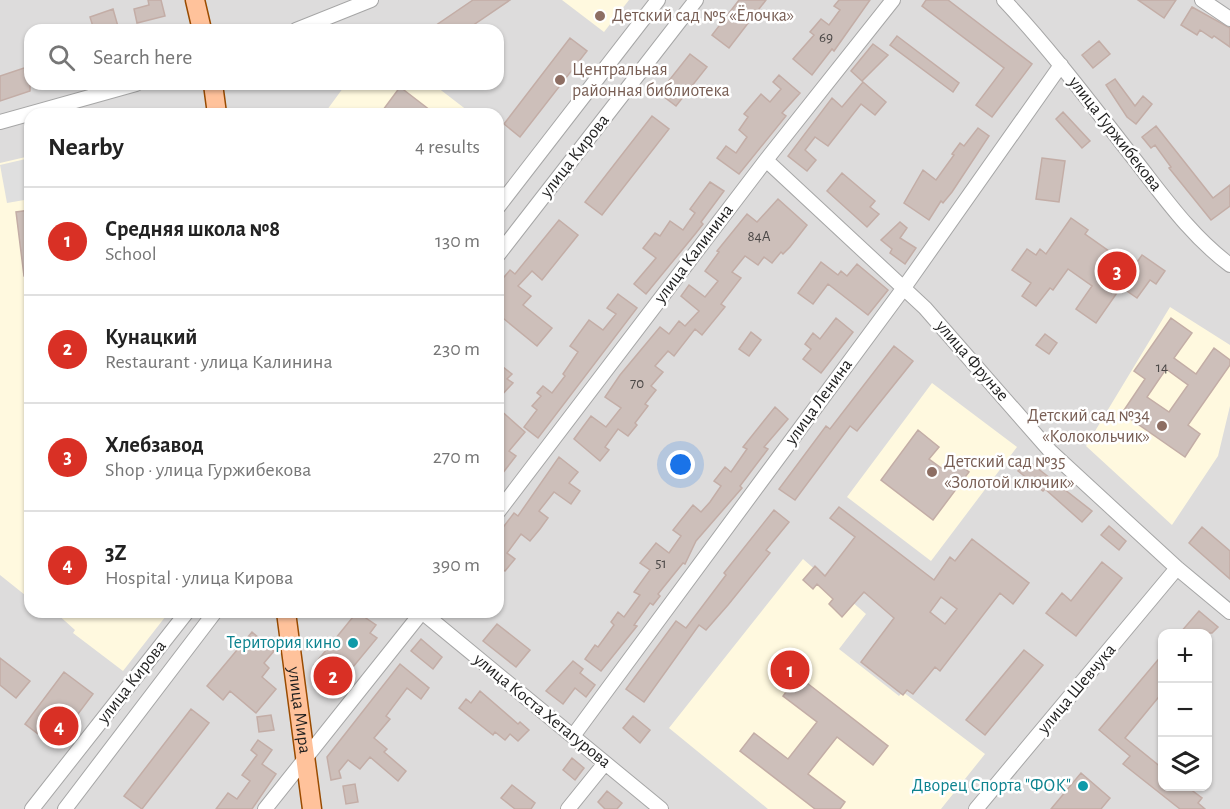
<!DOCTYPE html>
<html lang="en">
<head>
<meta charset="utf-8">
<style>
	body { margin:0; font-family:"Alegreya Sans",sans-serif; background:#f6f6f6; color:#222 }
	.controls { position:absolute; right:18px; bottom:18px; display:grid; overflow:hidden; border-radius:12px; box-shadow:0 2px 4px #0004 }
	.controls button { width:54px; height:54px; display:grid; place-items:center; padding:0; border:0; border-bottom:2px solid #e0e0e0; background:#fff; color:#222; font:30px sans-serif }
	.you { position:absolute; left:681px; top:465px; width:21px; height:21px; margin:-15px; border:4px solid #fff; border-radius:50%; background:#1a73e8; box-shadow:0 0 0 9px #1a73e833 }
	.badge { display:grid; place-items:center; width:39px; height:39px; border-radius:50%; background:#d93025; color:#fff; font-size:20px; font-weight:700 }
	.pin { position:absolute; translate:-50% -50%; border:3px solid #fff; box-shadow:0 2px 6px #0006 }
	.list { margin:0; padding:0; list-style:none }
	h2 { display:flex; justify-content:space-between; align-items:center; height:78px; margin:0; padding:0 24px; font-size:26px }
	h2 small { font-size:20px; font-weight:400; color:#767676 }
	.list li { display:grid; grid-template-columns:39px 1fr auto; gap:18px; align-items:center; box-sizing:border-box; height:108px; padding:0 24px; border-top:2px solid #e0e0e0 }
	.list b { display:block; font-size:22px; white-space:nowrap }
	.list p { margin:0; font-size:20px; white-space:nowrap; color:#767676 }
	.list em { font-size:20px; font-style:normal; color:#767676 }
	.icon { flex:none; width:33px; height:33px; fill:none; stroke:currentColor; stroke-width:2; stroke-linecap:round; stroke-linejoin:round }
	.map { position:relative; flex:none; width:1230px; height:809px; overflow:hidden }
	.search { position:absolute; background:#fff; box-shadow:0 2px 4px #0004; left:24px; top:24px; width:480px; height:66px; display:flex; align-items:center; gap:15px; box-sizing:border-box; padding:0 21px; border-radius:18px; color:#767676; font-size:22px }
	.panel { position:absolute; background:#fff; box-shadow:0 2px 4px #0004; left:24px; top:108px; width:480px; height:510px; border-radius:18px }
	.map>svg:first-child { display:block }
</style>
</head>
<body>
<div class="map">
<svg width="1230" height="809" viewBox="0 0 1230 809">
	<rect width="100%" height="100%" fill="#f0eae5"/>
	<path fill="#dddcdc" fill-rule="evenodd" d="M0 0H1230V809H0ZM30 30H498V84H30ZM30 114H498V612H30ZM1162 634H1208V786H1162Z"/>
	<path fill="#fff9df" d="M562 0H629L604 32Z
		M346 84H433L472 114H324Z
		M30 156V599L0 575V163Z
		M1170 307 1230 345V406L1218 456 1172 525 1086 446Z
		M932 383 1017 447 931 561 847 497Z
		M803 559 866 614 839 649 899 696 903 692 985 754 941 809H768L669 728Z
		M55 612H169L123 671 73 633 75 630Z"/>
	<path fill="#dfdfdf" d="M30 158V199L7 203 0 165Z"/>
	<path fill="#cdbfba" stroke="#c3ada6" stroke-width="1.5" fill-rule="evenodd" d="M148 0H161L165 16 137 23 134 9 149 5Z
		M473 0H510L466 30H429Z
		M739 0H766L729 48 712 35Z
		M839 0H870L834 51 832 49 812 75 793 59 814 35 810 32 821 19 829 25 840 10 834 6Z
		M926 0H948L1032 64 992 117 976 105 1004 68 922 6Z
		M1138 0H1176L1164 18Z
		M1192 7 1230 28V47L1214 36 1212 38 1200 30 1197 35 1181 25Z
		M113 9 119 30H94L90 17Z
		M897 36 959 83 953 92 890 45Z
		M570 38 587 51 520 137 504 124Z
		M1099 41 1110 54 1093 68 1082 55Z
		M873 44 888 55 862 81 851 71Z
		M690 54 707 67 676 106 659 93Z
		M30 66V91L0 101V76Z
		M779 75 800 93 782 113 786 116 739 174 717 158 726 146 736 153 747 137 739 130 748 117 744 114 761 94 770 102 781 89 773 82Z
		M1115 79 1135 106 1143 96 1152 104 1136 124 1127 117 1106 85Z
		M863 82 886 102 875 115 861 104 828 146 815 137 805 150 816 160 807 171 788 156 832 98 842 107Z
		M400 87 435 114H380Z
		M1063 112 1090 141 1082 148 1056 119Z
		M652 116 669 129 602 215 585 202Z
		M1156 126 1213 198 1230 185V206L1211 220 1169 168 1171 167 1155 145 1151 148 1142 137Z
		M978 128 989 136 952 192 943 203 941 201 929 220 904 203 923 170 936 180 954 155 952 154 960 143 964 146Z
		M1042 158 1065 161 1059 202 1036 199Z
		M842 173 875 201 870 207 879 214 867 227 827 191Z
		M710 182 724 191 701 222 703 224 696 233 646 294 634 284 656 258 643 248 655 233 660 236 670 221 683 230 695 213 690 209Z
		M778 199 807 225 790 247 783 254 781 252 772 263 764 257 758 265 745 256 732 272 741 278 721 304 725 307 702 335 695 329 674 356 668 351 655 366 663 372 651 386 656 390 645 404 648 406 635 423 637 425 628 436 618 429 605 447 609 450 600 461 574 439 591 416 606 427 621 408 605 397 620 375 660 327 669 334 679 321 685 326 699 311 681 296 689 285 705 297 718 281 705 271 719 252 717 251 747 214 757 222Z
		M30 210V275L24 276 16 212Z
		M1071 218 1088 230 1085 234 1133 268 1142 255 1165 271 1156 284 1150 280 1137 298 1121 287 1096 323 1076 309 1092 286 1068 269 1053 290 1050 288 1036 306 1022 296 1031 283 1012 270 1027 249 1036 255 1040 249 1046 254Z
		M559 220 578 235 542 280 532 271 518 286 531 296 523 305 552 328 537 346 498 314V292L503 286 499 283 510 270 515 274Z
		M900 222 907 228 900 238 916 248 905 264 890 253 892 249 881 240Z
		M821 262 838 275 841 271 847 276 857 264 888 290 868 315 828 284 813 304 798 293Z
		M618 294 637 308 538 438 524 427 537 410 532 406 541 396 537 393 543 386 552 393 565 376 563 374 578 352 570 346 589 320 603 330 616 314 607 308Z
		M836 318 853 332 821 373 803 359 811 349 805 344 813 333 820 339Z
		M1171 318 1192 333 1174 358 1196 374 1214 348 1230 360V365L1188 425 1200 434 1185 457 1122 413 1145 379 1134 371ZM1166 369 1188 385 1169 412 1147 397Z
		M751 332 761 340 749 356 739 349Z
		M1045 334 1057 343 1049 354 1036 345Z
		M894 346 913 361 857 431 850 426 795 500 779 489 826 426 830 429Z
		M498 363 512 374 507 379 513 383 498 399Z
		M775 407 788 419 764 447 768 449 740 486 742 488 696 541 685 564 683 563 658 594 660 596 653 605 650 603 634 625 637 626 601 671 585 659 595 645 598 647 614 625 611 622 618 612 624 617 640 595 634 592 650 570 640 563 656 543 669 553 681 536 673 530 693 505 701 512 710 502 721 486 714 481 725 467 731 472 747 449 743 447Z
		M498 408 525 432 509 451 516 456 498 479V448L503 441 498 436Z
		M918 430 939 447 929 459 944 470 952 459 969 472 933 520 881 480Z
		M559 457 578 472 569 483 580 491 571 504 554 492 539 511 548 518 540 529 530 541 521 534 507 553 515 559 505 571 498 566V534L514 513 518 516Z
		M1027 460 1092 511 1082 522 1045 489 1043 491 1018 471Z
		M839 507 934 580 950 557 955 561 972 539 1029 583 1013 604 1000 593 940 671 935 667 913 694 907 690 903 695 861 662 894 618 864 592 842 617 829 604 833 599 817 584 813 589 803 580 815 566 825 576 855 537 830 518ZM941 597 957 609 945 624 930 612Z
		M774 510 789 522 766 550 770 553 728 605 706 630 699 625 644 702 626 689 676 621 686 628 726 575 724 573Z
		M1109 526 1126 541 1119 550 1101 535Z
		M1202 527 1230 551V579L1189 543Z
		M1102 562 1122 578 1076 636 1046 613 1062 593 1071 601Z
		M1199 611 1218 627 1212 633H1180Z
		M357 612 376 625 370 633 377 638 329 696 318 687 314 665Z
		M497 624 530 650 516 667 483 641Z
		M252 632 274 651 264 663 269 668 262 677 276 689 256 713 230 691 223 700 207 686Z
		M421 639 442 657 433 669 411 651Z
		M1024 650 1043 665 985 735 966 720Z
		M1162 655V693L1125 738 1162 768V786H1186L1202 798 1198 803 1205 809H1180L1123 764 1130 756 1099 730Z
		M0 658 30 681 16 698 0 685Z
		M573 661 583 669 580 673 595 685 586 697 575 688 563 704 546 691Z
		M400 664 429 688 421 699 407 688 386 716 390 719 374 738 387 749 384 752 406 771 398 781 370 757 360 769 348 760 339 771 341 778 331 780 327 757Z
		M64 672 93 694 54 746 25 724Z
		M798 676 888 746 873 765 837 737 808 774 845 802 840 809H815L740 751 754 733 788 759 817 722 783 696Z
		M480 691 518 724 520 722 529 730 518 741 510 734 505 740 495 732 493 735 459 708 466 699 471 703Z
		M191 709 209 723 142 809 124 796Z
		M271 715 274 730 259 732 257 717Z
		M633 716 650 730 640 743 623 728Z
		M258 740 272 750 262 764 276 774 252 809H216L228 793 237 799 250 781 242 775 257 755 251 750Z
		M572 758 584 768 575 780 563 770Z
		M1081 773 1110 798 1101 809H1051Z
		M355 784 358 802 346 804 343 786Z
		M512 785 535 803 531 809H515L501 798Z
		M607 791 622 803 617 809H605L598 802Z"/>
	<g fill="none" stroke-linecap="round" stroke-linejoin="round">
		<defs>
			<path id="minor" d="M1004 0C1051 50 1092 105 1135 160 1164 197 1191 236 1230 265
				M1202 0 1230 19
				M296 30 371 0
				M0 122 136 84
				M766 160 925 308 1051 452 1177 568 1230 612
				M498 207 658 0
				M498 255 696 0
				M498 512 766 160 893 0
				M422 612 661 809
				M573 736 903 289 1061 65
				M32 809 187 612
				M65 809 215 612
				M265 809 422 612
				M568 809 605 763
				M976 809 1177 568"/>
			<g id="major">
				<path d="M195 0 202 30"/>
				<path d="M213 84 217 114"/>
				<path id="s1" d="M286 612 312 809"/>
			</g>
		</defs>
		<use href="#minor" stroke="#a6a6a6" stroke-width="16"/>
		<use href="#major" stroke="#9a4b00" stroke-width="21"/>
		<use href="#minor" stroke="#fff" stroke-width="14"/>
		<use href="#major" stroke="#ffc29b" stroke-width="18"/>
	</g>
	<g fill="#8d6e63" stroke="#fff" stroke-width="2">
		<circle cx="600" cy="16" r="6"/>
		<circle cx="560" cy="80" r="6"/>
		<circle cx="1162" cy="426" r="6"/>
		<circle cx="932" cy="472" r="6"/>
	</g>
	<g fill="#0f9aa8" stroke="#fff" stroke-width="2">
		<circle cx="353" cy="643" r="6"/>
		<circle cx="1083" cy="786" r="6"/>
	</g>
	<g text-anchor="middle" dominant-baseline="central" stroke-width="5" stroke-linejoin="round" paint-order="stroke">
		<g font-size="15" fill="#4a4746">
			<text x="826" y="37">69</text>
			<text x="759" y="236">84А</text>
			<text x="1162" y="367">14</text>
			<text x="637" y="383">70</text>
			<text x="661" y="563">51</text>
		</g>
		<g font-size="18" fill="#785e54" stroke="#fff" text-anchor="start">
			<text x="612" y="16">Детский сад №5 «Ёлочка»</text>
			<text x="572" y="70">Центральная<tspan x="572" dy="21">районная библиотека</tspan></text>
			<text x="1150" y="416" text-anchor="end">Детский сад №34<tspan x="1150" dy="21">«Колокольчик»</tspan></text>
			<text x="944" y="462">Детский сад №35<tspan x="944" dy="21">«Золотой ключик»</tspan></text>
		</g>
		<g font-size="18" fill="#1f1f1f" stroke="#fff">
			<text transform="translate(1115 134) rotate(52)">улица Гуржибекова</text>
			<text transform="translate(575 156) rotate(-52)">улица Кирова</text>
			<text transform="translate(694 254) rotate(-53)">улица Калинина</text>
			<text transform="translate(972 361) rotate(49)">улица Фрунзе</text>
			<text transform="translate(819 402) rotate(-54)">улица Ленина</text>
			<text transform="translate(132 682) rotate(-52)">улица Кирова</text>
			<text transform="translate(1077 689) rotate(-50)">улица Шевчука</text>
			<text stroke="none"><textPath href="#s1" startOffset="99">улица Мира</textPath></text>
			<text transform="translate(542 711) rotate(39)">улица Коста Хетагурова</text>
		</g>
		<g font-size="18" fill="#0d838f" stroke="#fff" text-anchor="end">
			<text x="341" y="643">Територия кино</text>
			<text x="1071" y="786">Дворец Спорта "ФОК"</text>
		</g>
	</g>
</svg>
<div class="controls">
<button>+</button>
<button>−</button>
<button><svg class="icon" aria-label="layers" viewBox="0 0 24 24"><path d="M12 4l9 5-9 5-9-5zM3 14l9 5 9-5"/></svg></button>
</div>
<div class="you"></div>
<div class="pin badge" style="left:790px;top:670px">1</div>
<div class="pin badge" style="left:333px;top:676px">2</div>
<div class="pin badge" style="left:1117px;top:271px">3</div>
<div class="pin badge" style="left:59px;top:726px">4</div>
<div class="search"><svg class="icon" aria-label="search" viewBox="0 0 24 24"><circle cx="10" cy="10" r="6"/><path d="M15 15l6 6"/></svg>Search here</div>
<section class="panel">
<h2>Nearby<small>4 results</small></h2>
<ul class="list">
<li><span class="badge">1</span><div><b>Средняя школа №8</b><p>School</p></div><em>130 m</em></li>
<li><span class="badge">2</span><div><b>Кунацкий</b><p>Restaurant · улица Калинина</p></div><em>230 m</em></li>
<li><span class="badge">3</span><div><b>Хлебзавод</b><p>Shop · улица Гуржибекова</p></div><em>270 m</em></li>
<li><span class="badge">4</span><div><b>3Z</b><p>Hospital · улица Кирова</p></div><em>390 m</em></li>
</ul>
</section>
</div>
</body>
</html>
